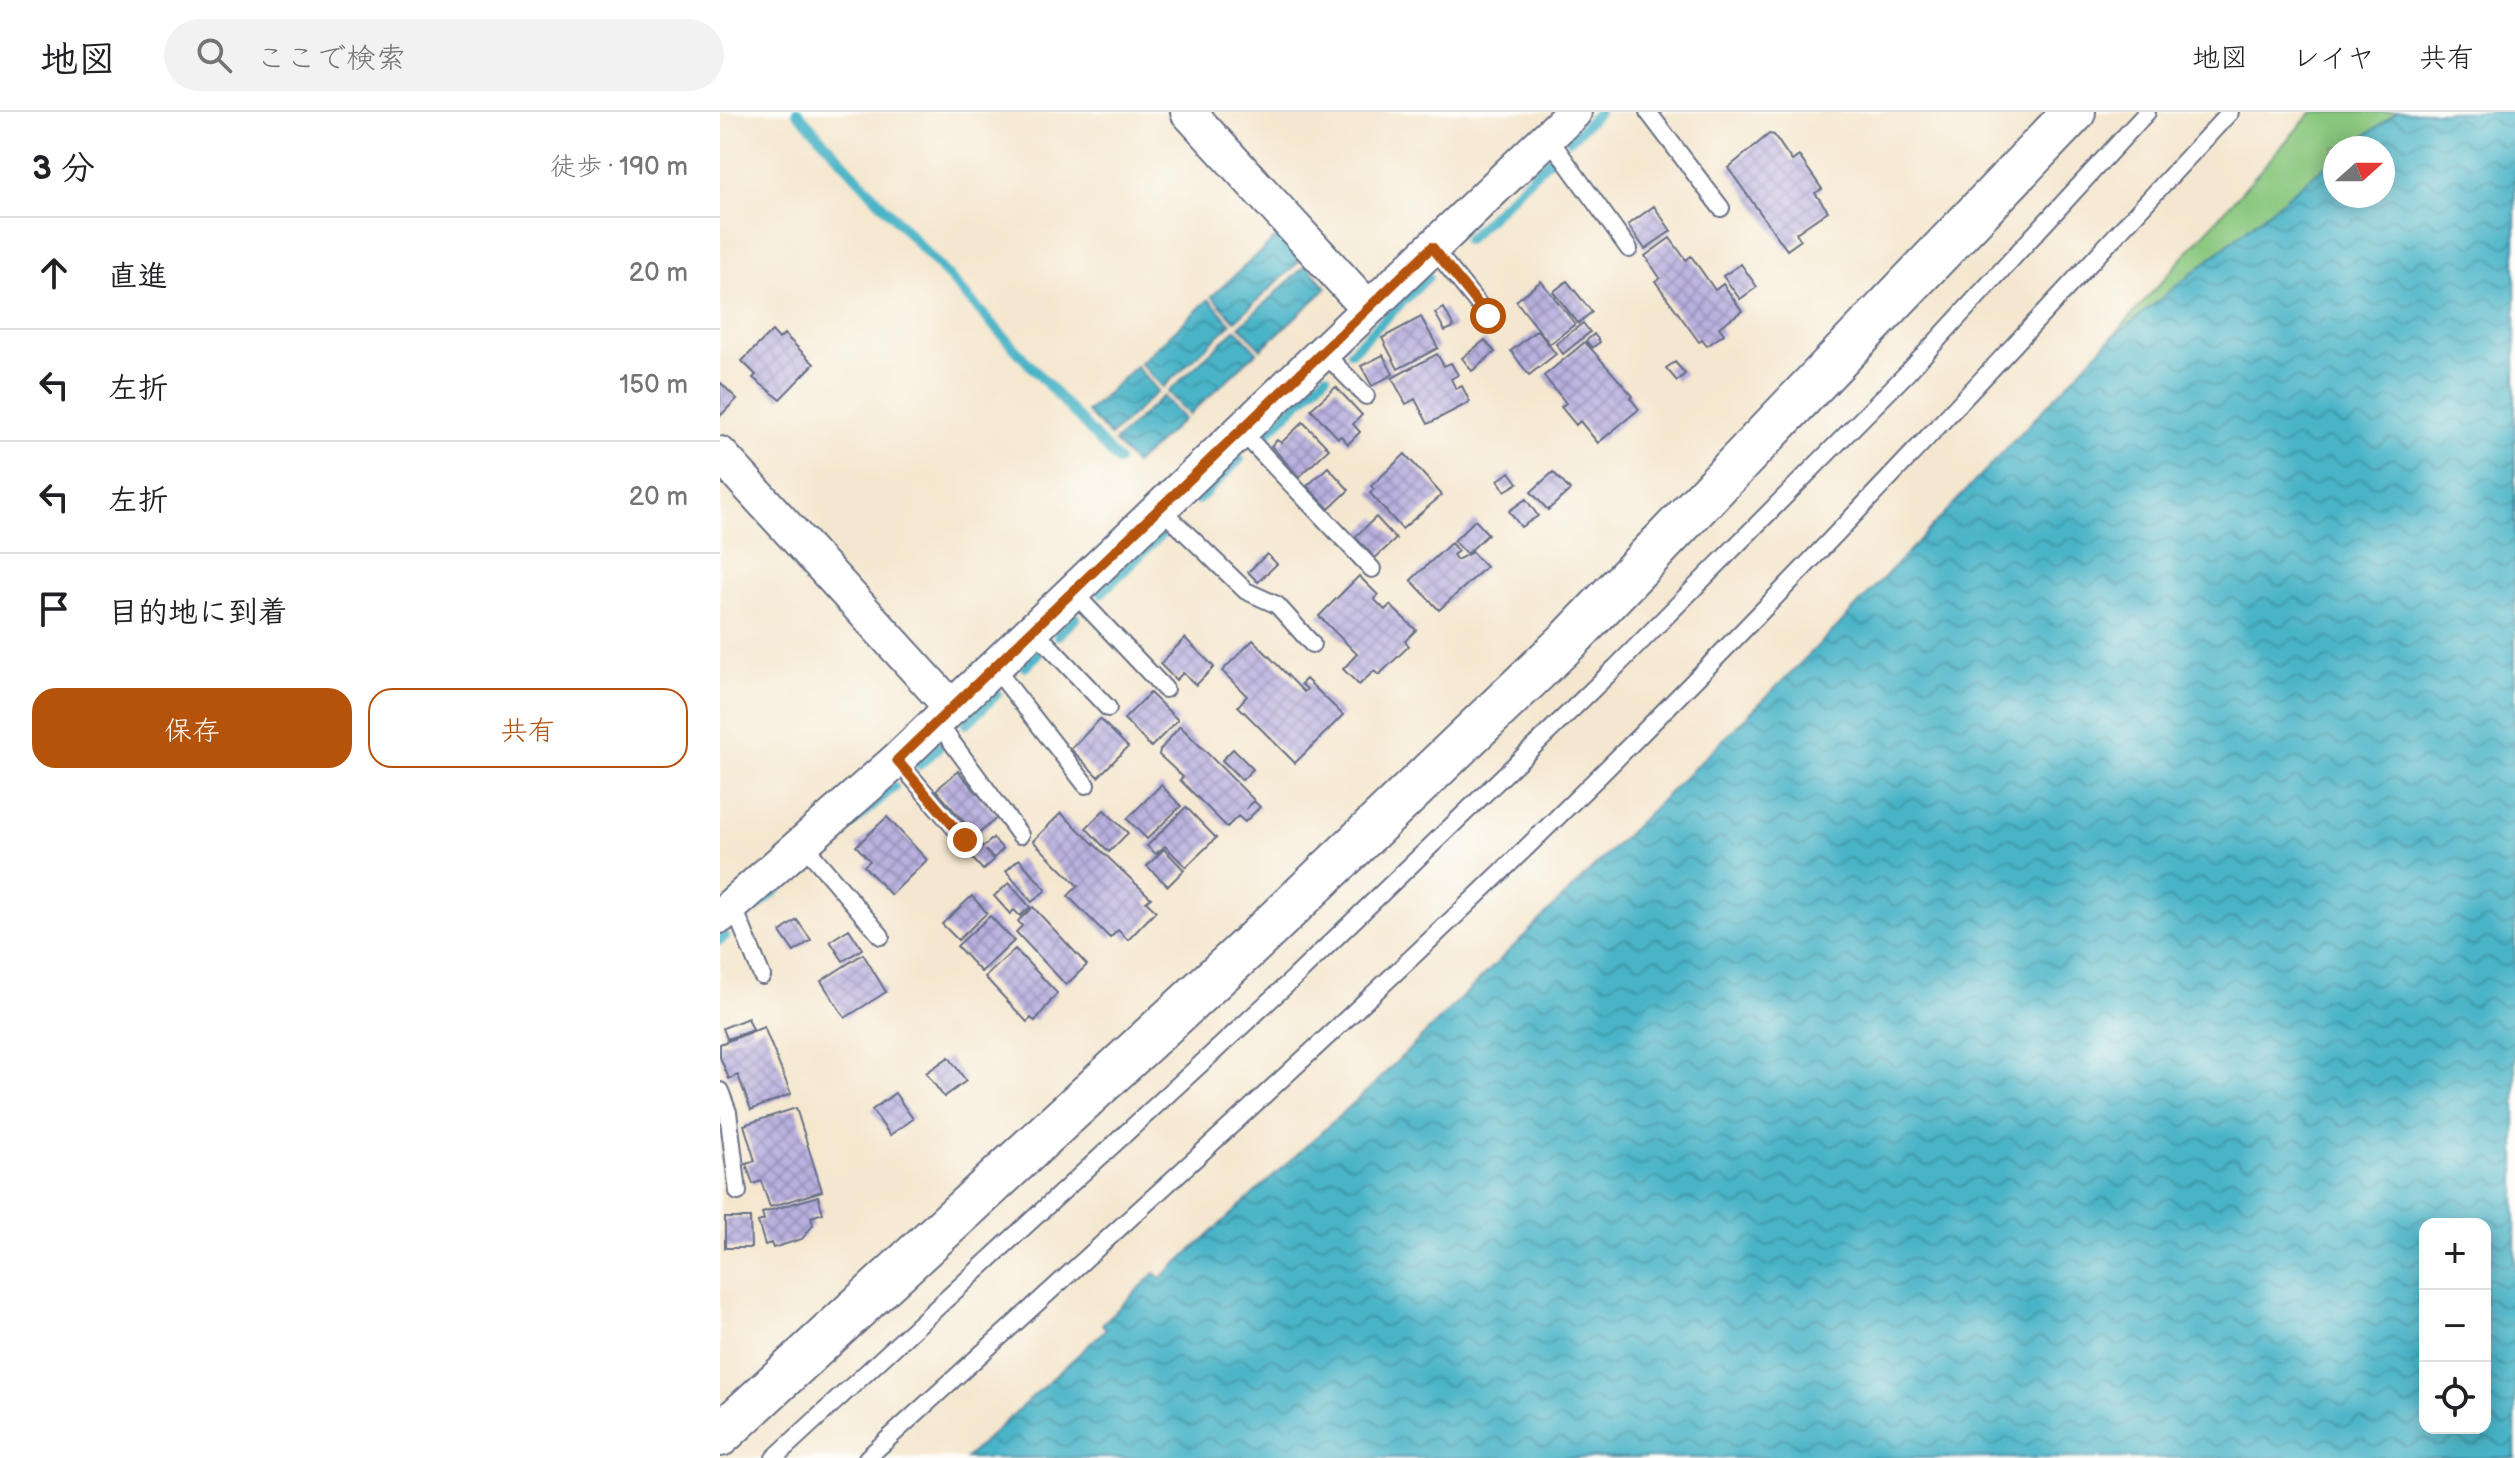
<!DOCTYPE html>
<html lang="ja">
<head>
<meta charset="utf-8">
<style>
	body { margin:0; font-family:"Balsamiq Sans","Klee One",sans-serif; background:#f2f2f2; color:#202124 }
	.controls { position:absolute; right:24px; bottom:24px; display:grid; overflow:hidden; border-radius:16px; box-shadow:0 4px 20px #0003 }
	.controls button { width:72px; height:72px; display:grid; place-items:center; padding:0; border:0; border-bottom:2px solid #e0e0e0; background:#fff; color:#202124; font:40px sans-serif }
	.compass { position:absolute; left:1603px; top:24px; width:72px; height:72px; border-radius:50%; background:#fff; box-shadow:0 4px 20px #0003; rotate:69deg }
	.stop { position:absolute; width:24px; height:24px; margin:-18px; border:6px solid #b45309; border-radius:50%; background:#fff }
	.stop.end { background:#b45309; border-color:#fff; box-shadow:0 2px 8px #0008 }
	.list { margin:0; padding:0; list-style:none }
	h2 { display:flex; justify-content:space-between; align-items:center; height:104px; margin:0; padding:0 32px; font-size:34px }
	h2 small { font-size:26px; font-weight:400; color:#757577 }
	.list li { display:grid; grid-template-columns:52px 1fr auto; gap:24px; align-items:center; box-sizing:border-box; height:112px; padding:0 32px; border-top:2px solid #e0e0e0 }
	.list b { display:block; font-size:30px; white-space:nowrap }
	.list em { font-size:26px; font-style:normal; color:#757577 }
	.actions { display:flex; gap:16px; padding:24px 32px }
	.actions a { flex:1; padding:18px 0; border:2px solid #b45309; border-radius:24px; text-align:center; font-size:28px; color:#b45309 }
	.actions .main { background:#b45309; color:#fff }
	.icon { flex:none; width:44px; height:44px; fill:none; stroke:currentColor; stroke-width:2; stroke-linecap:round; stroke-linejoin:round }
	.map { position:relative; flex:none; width:1795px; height:1346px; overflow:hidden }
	header { display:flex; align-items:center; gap:48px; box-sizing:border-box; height:112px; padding:0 40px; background:#fff; border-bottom:2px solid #e0e0e0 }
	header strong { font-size:38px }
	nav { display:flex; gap:44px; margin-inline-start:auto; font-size:28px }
	.search { width:560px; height:72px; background:#f2f2f2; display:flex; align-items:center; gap:20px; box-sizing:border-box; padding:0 28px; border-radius:44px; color:#757577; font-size:30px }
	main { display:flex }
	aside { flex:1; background:#fff }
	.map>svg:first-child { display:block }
</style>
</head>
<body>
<header>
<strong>地図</strong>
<div class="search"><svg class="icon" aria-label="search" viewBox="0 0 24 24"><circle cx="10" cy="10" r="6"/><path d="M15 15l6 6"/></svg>ここで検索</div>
<nav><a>地図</a><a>レイヤ</a><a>共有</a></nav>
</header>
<main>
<aside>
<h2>3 分<small>徒歩 · 190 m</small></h2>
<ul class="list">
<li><svg class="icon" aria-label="ahead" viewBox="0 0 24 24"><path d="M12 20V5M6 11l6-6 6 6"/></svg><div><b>直進</b></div><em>20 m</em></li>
<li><svg class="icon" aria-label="left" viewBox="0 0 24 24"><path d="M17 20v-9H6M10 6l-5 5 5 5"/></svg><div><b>左折</b></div><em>150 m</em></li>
<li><svg class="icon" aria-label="left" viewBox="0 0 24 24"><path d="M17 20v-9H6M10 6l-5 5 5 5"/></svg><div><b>左折</b></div><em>20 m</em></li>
<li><svg class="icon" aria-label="arrive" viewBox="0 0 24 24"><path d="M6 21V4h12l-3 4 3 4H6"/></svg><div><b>目的地に到着</b></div></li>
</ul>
<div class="actions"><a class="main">保存</a><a>共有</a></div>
</aside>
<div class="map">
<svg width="1795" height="1346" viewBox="0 0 1795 1346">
	<defs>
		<pattern id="water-waves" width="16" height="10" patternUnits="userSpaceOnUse" patternTransform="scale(2)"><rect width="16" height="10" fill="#49b4c7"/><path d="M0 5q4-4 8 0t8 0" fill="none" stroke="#3c93a5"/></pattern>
		<pattern id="building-cross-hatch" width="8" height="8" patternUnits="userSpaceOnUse" patternTransform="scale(2)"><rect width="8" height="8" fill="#b9b0df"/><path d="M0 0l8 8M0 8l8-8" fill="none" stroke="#9690b8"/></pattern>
	</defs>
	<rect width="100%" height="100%" fill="#fdfcf7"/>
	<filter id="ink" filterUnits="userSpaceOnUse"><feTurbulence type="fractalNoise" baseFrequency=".0125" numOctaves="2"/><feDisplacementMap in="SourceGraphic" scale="16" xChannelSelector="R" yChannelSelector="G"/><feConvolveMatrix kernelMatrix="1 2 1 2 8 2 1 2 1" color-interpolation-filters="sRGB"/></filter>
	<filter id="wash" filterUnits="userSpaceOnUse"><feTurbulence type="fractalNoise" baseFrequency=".006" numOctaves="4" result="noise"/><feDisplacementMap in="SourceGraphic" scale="32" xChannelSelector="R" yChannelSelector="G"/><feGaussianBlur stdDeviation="1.8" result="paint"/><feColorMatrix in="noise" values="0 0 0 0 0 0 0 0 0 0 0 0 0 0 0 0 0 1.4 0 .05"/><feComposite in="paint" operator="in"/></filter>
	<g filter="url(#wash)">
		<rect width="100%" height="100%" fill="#f5e7cf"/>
		<path fill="#89c77e" stroke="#527b6e" stroke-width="2" d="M1592 0H1677L1629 36H1615V46L1388 230Z"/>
		<path fill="url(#water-waves)" stroke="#327292" stroke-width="2" fill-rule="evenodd" d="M1677 0H1795V1346H246L386 1217 382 1212 435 1161 441 1166 649 977 1117 515 1387 230 1615 46V84H1663V36H1629ZM1705 1112H1765V1316H1705Z
			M559 123 581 148 515 209 492 184Z
			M586 153 607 176 541 237 520 214Z
			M489 187 511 212 443 275 420 251Z
			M516 217 537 240 469 303 448 280Z
			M416 254 438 279 390 324 367 300Z
			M443 284 464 307 415 352 394 330Z"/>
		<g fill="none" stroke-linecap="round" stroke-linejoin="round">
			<path stroke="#49b4c7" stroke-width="10" d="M77 0 398 349
				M850 28 879 0
				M747 128 829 48
				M631 240 708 165
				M547 321 606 264
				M478 388 520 347
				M381 481 441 423
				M338 523 356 506
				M305 555 318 542
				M246 612 277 582
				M199 653 219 635
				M110 731 174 675
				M31 800 76 761
				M0 828 5 824"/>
		</g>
		<g id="blocks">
			<path fill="url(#building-cross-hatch)" d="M1049 22 1054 23 1072 49 1079 44 1102 77 1095 81 1108 99 1076 121 1081 128 1067 138 1008 56Z
				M934 94 951 119 925 137 908 113Z
				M950 126 966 148 971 144 995 178 1003 172 1022 199 999 215 1004 222 987 234 982 228 979 230 935 169 940 166 925 144Z
				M1021 152 1037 175 1020 187 1003 164Z
				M821 169 855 212 830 232 796 189Z
				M847 169 872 200 858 211 833 180Z
				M724 196 734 215 725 219 715 201Z
				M701 205 718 236 678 257 662 226Z
				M863 211 870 220 843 242 836 232Z
				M817 218 836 242 809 263 791 239Z
				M52 219 59 227 64 222 94 252 60 287 33 266 36 263 22 249Z
				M874 222 880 230 872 236 866 229Z
				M765 228 775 240 752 259 742 246Z
				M865 230 913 284 910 286 919 297 878 331 860 309 856 313 841 295 846 291 824 264Z
				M717 242 724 254 731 251 738 263 731 267 736 277 742 274 750 290 708 312 695 287 686 292 672 266Z
				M663 243 673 262 652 274 641 254Z
				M955 250 965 262 957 269 946 256Z
				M0 270 17 287 0 304Z
				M616 275 642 303 633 312 640 320 628 332 621 324 618 326 591 297Z
				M583 310 609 337 579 365 551 334 557 328 561 331Z
				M685 342 722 383 682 417 650 381 654 377 651 374Z
				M608 355 629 378 609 397 587 374Z
				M790 360 798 371 785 379 778 368Z
				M833 360 850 378 828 398 811 380Z
				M806 387 818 404 801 415 789 399Z
				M656 405 676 427 655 446 635 425Z
				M755 408 768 422 747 442 734 429Z
				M731 431 738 439 733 443 737 448 752 440 766 455 719 498 691 468Z
				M547 442 557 452 538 470 528 460Z
				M639 464 658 483 654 487 665 498 670 493 696 518 685 529 689 534 659 563 654 559 639 573 623 557 637 542 599 504Z
				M465 526 494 555 476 573 463 561 456 568 440 552Z
				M533 528 584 580 587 577 581 572 586 567 623 603 575 651 518 594 527 584 502 559Z
				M430 581 458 608 431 635 404 607Z
				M380 607 408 635 378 665 351 637Z
				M460 614 534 688 526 697 534 689 540 695 525 710 518 704 507 715 460 668 463 665 439 643 440 638Z
				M513 637 533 657 522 668 502 648Z
				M238 659 278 705 256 724 216 678Z
				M441 673 461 694 427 727 407 707Z
				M466 695 496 726 466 755 445 734 436 742 427 734Z
				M384 698 408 721 389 740 366 716Z
				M341 701 431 786 426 790 436 799 408 828 398 818 390 826 348 784 358 774 313 729Z
				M167 705 207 748 171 783 144 754 150 749 136 734Z
				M273 726 283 737 274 746 265 738 274 748 263 758 245 738 257 728 263 735Z
				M444 737 464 758 448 774 427 754Z
				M299 747 326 778 312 790 286 759Z
				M289 771 310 795 300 804 294 798 290 802 274 784Z
				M252 784 267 801 238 828 222 812Z
				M313 795 367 853 346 873 296 820 302 814 298 809Z
				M270 804 294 829 261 860 237 834Z
				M77 808 91 828 74 840 60 820Z
				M129 817 142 837 123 849 110 829Z
				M295 837 337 881 315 909 311 906 307 910 265 865Z
				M143 842 166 880 125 906 101 869Z
				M28 906 33 918 7 927 3 916Z
				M44 915 71 982 31 998 18 963 9 967 0 945V932Z
				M229 945 246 969 224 985 206 961Z
				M175 981 193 1007 170 1023 152 998Z
				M76 996 102 1079 50 1095 41 1069 33 1072 26 1052 35 1049 24 1013Z
				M98 1084 103 1101 91 1105 93 1113 82 1127 53 1136 51 1131 45 1133 38 1110 44 1108 42 1101Z
				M5 1106H30L31 1136H5Z"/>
		</g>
	</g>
	<g filter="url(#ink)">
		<use href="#blocks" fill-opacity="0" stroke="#676f86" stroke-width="2"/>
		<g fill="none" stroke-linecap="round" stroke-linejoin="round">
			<defs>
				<path id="service" d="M928 0 1001 96
					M828 25 909 137
					M712 135 768 204
					M603 240 646 284
					M521 319 652 457
					M440 396 526 479 557 493 592 532
					M353 480 445 577
					M313 517 388 596
					M274 555 366 673
					M217 610 300 723
					M177 648 245 728
					M82 731 161 824
					M13 793 42 864
					M0 979 8 1000 18 1080
					M54 1346 574 866 897 554 1188 260 1427 0
					M147 1346C417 1099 691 856 948 595 1140 401 1325 200 1510 0"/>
				<path id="minor" d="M468 0 648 196
					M0 342 232 596
					M0 804 177 648 854 0"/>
				<path id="tertiary" d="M0 1323 535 829 850 527 1354 0"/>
			</defs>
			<use href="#service" stroke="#676f86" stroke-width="20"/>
			<use href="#minor" stroke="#676f86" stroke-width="38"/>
			<use href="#tertiary" stroke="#676f86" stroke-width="46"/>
			<use href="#service" stroke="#fff" stroke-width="16"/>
			<use href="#minor" stroke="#fff" stroke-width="34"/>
			<use href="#tertiary" stroke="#fff" stroke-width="42"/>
		</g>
	</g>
	<g fill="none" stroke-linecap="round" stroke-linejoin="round" filter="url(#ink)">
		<path stroke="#b45309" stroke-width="10" d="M245 728 177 648 712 135 768 204"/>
	</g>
</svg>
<div class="controls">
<button>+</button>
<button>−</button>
<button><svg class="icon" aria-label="locate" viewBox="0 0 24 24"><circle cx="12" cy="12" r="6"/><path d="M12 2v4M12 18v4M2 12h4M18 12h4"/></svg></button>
</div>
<svg class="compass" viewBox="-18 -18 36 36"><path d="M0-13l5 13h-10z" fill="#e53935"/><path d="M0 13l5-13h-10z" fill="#757577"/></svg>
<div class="stop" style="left:768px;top:204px"></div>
<div class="stop end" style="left:245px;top:728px"></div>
</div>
</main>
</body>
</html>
